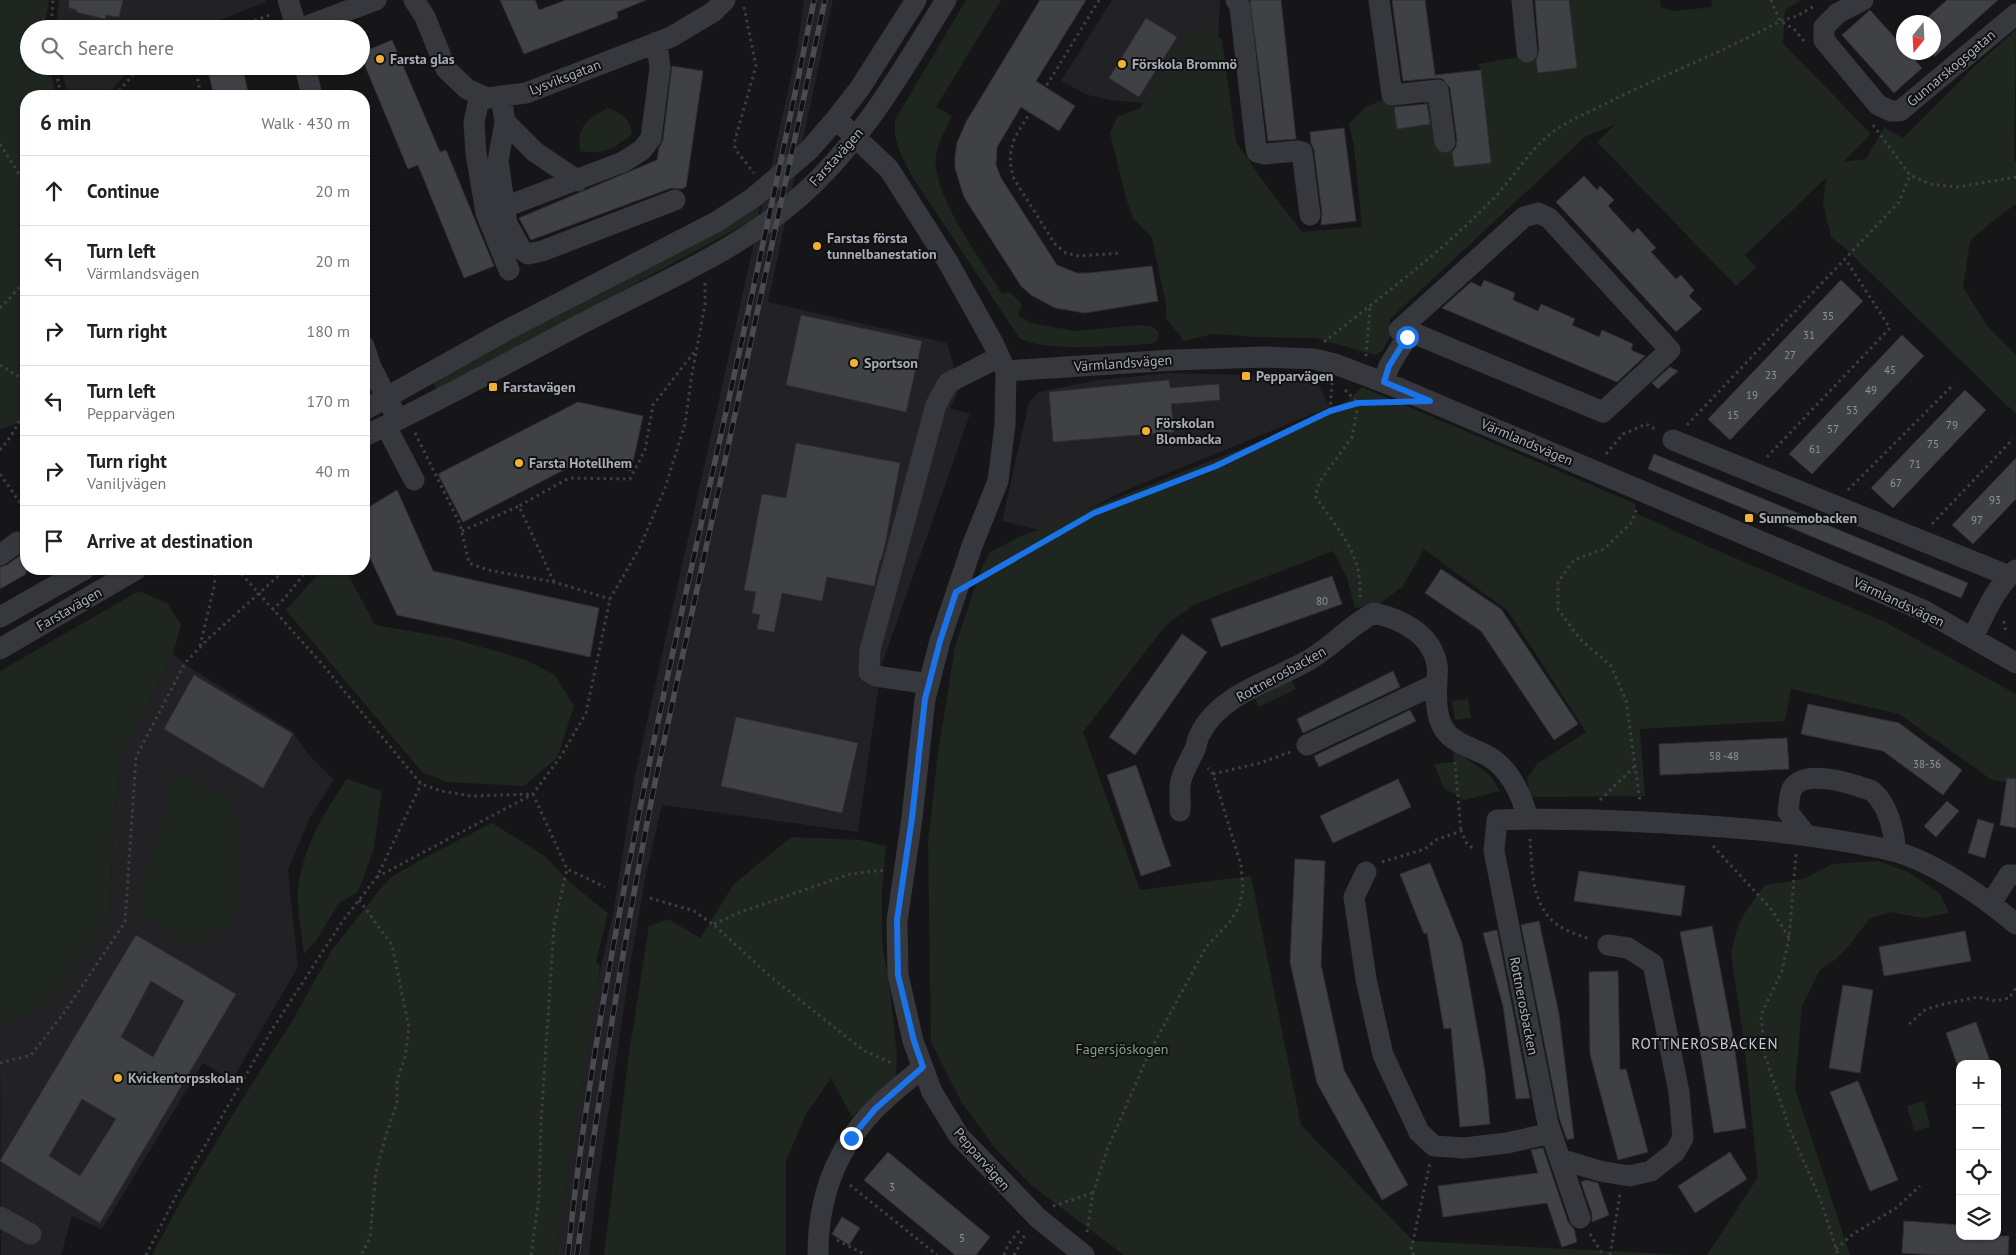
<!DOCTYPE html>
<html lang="en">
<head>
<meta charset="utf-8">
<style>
	body { margin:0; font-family:"PT Sans",sans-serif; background:#f6f6f6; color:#202124 }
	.controls { position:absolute; right:15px; bottom:15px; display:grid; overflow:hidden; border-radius:10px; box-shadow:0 1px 4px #0004 }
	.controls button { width:45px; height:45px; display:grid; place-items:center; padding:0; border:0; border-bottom:1px solid #e0e0e0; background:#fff; color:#202124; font:25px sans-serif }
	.compass { position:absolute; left:1896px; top:15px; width:45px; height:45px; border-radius:50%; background:#fff; box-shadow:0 1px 4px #0004; rotate:198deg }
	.stop { position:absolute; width:15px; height:15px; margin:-11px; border:4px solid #1a73e8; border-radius:50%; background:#fff }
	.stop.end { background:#1a73e8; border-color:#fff; box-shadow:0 1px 5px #0008 }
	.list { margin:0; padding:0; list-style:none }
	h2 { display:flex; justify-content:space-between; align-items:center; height:65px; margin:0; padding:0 20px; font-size:21px }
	h2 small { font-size:16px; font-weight:400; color:#757577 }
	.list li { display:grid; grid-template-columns:32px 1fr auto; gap:15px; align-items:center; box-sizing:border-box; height:70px; padding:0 20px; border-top:1px solid #e0e0e0 }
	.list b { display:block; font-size:19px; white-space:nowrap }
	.list p { margin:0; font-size:16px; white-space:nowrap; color:#757577 }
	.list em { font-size:16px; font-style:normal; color:#757577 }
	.icon { flex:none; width:28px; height:28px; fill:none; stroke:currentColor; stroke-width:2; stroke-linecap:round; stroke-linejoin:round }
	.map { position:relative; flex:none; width:2016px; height:1255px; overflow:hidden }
	.search { position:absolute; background:#fff; box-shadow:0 1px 4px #0004; left:20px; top:20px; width:350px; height:55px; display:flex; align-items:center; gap:12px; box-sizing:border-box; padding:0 18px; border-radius:28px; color:#757577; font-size:19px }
	.panel { position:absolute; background:#fff; box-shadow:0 1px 4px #0004; left:20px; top:90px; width:350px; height:485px; border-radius:20px }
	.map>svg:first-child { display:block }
</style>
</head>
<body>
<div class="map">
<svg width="2016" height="1255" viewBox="0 0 2016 1255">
	<rect width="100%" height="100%" fill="#161618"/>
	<path fill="#222225" d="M59 0H266V2L217 21 175 29H58L57 17Z
		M804 0H833L768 302 947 343 960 388 950 408 970 414 882 664 858 832 662 805 645 879 631 960 596 1196 589 1255H555L594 997 614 909 635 776 797 50Z
		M1112 0H1220L1218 45 1149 104 1110 100 1088 95 1061 81Z
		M62 66H133L106 96H67Z
		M1169 373 1314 377 1330 407 1122 492 1044 531 1002 521 1029 402 1039 392 1098 380Z
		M173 654 189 667 292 731 308 754 334 780 310 817 288 870 298 967 232 1080 203 1063 102 1229 72 1216 61 1255H1L0 1025 17 1019 110 912 113 828 122 753Z"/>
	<path fill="#1e261f" d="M0 0H49L44 29H29V66H49L56 96H26V420L0 430Z
		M966 0H1001L936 107 952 116C946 128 938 142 936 156 931 194 982 261 1002 294L1010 292 1022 304 1018 315 1030 323 1075 331 1139 325 1153 327 1159 332 1158 340 1152 344C1114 345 1055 353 1020 339L913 178C902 157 893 143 895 120Z
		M1569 0H1660L1661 7 1674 11 1712 7 1711 0H1802L1785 10 1783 43 1871 134 1843 162 1866 159 1884 127 1903 138 1977 64 2016 30 2014 160 2016 162V204L1990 223 1970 241 1963 287 1988 327 2016 355V414L1844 247 1831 237 1823 203 1826 178 1745 255 1756 267 1736 286 1597 142 1615 125 1586 136 1389 320 1392 334 1382 351 1375 355 1315 338 1256 337 1213 334 1184 341 1166 318V305L1152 238 1133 218 1126 198 1110 133 1117 117 1140 108 1180 42 1209 26 1222 40 1236 142 1268 188 1302 232 1362 227 1354 146 1349 124 1365 107 1391 97 1398 129 1427 124 1423 100 1446 94 1454 167 1491 163 1481 70 1478 64 1536 54 1538 73 1577 68Z
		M608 108C622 114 630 118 632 134 614 149 603 155 580 151 576 126 588 119 608 108Z
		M759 207 758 217 438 391 432 381Z
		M1362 387 1636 504 1634 512 1709 547 1885 622 2016 694V784L1992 780 1899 714 1791 689 1785 721 1640 729 1645 796 1530 797 1527 778 1538 763 1586 732 1508 611 1424 549 1403 586 1380 604 1355 608 1347 578 1333 551 1195 604 1166 625 1083 732 1140 890 1251 876 1301 1125 1413 1241 1687 1255H1124L1031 1185 995 1148 962 1103 931 1042 928 842 938 753 955 646 982 567 990 552 1019 537 1290 429 1349 400Z
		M323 569H345L375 625 450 638 526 660 555 675 574 706 557 758 524 786 447 782 422 772 286 610Z
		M139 591 167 603 181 625 173 654 122 753 113 828 110 912 93 941 54 996 17 1019 0 1025V671Z
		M1288 674 1296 689 1259 707 1252 693Z
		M1468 699 1471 718 1455 720 1452 701Z
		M1453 750C1456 751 1485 771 1488 774 1493 778 1496 786 1500 791L1464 800 1444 788 1434 764 1454 762Z
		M183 772 222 795 235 816 236 908 231 924 195 943 183 941 141 914 140 893 166 809 170 778Z
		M347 779 382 791 374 848 358 892 338 904 317 940 304 954C302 937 296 904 298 888 303 847 324 812 347 779Z
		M492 823 546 857 568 881 608 913 596 962 600 966 555 1255H152L182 1199 233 1114 292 1021 332 950 377 893 391 877 430 855Z
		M791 837 860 840 886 846 882 891V942L890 992 897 1055 896 1079 852 1117 831 1078 806 1114 786 1161V1255H604L629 1053 649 926 668 919 700 938 734 884Z
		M1878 861 1908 872 1940 894 1949 913 1922 918 1891 912 1869 919 1848 947 1836 959 1820 970 1802 1006 1795 1088 1850 1255H1707L1758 1177 1744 1042 1731 954 1737 929 1744 914 1765 885 1804 879 1832 864Z
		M1924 1101 1930 1127 1914 1131 1907 1106Z"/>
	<path fill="#404145" stroke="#303034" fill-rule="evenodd" d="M69 0H123L119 17 106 15 105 19 76 12 77 10 69 8Z
		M500 0H535L539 10 566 0H646L617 12 618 18 524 54Z
		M1040 0H1086L1036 81 1075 106 1059 131 1021 107 997 147 996 165 1001 178 1057 265 1077 273H1089L1152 266 1158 301 1085 313 1055 308 1031 295 1021 286 964 197 955 168V157L957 143 966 122Z
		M1250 0H1281L1296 139 1268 141Z
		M1392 0H1425L1435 75 1481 70 1491 163 1454 167 1452 152 1456 147 1457 140 1450 88 1443 79 1437 78 1403 81Z
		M1535 0H1569L1577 68 1538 73 1536 60 1539 51Z
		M1947 0H1998L1934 57V22H1922Z
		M1870 10 1904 48V52H1908L1922 68 1894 93 1842 35Z
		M1146 18 1177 37 1139 97 1109 78Z
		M392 40 440 152 446 150 494 266 464 278 418 165 408 169 361 56V53Z
		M207 66H242L249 96H214Z
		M672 66 703 71 686 187 681 189 671 188 531 240 519 218 657 160 659 148 663 140Z
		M1427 104 1430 124 1397 129 1394 107Z
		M1344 128 1356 221 1321 225 1322 213 1314 150 1311 143 1310 132Z
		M1584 176 1597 190 1600 186 1614 200 1608 206 1633 233 1638 228 1656 248 1651 252 1676 279 1681 275 1694 290 1689 296 1702 309 1676 332 1556 202Z
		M1484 280 1515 293 1513 300 1538 311 1541 304 1575 319 1572 325 1599 337 1602 330 1633 344 1631 350 1645 356 1617 382 1442 308 1471 282 1481 287Z
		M1841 280 1863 301 1730 440 1708 419Z
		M801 315 922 341 906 412 786 385Z
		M1902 335 1924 356 1812 474 1789 454Z
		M1670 367 1678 371 1658 389 1652 383Z
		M1169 380 1170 388 1219 384 1220 400 1171 404 1174 432 1053 442 1049 392Z
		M1965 390 1986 410 1893 508 1871 488Z
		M578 402 643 416 631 471 583 460 463 522 438 474Z
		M796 443 900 463 885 545 881 560H880L874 586 827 577 822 601 782 593 774 632 757 629 760 615 752 613 756 592 744 590 762 494 786 498Z
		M1654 454 1968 583 1961 598 1648 469Z
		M2016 458V499L1973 544 1952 525Z
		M397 490 433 571 599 608 590 657 397 615 364 545V510Z
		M26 551V574L0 589V567L7 565Z
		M1441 569 1501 609 1578 724 1554 740 1481 631 1425 593Z
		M1332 576 1342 604 1221 647 1211 619Z
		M1182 634 1207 652 1135 755 1109 737Z
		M1393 671 1400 687 1303 733 1297 719Z
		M194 675 293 734 263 788 164 729Z
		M1808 704 1899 723 1962 770 1943 795 1883 751 1801 734Z
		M1410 710 1416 721 1319 767 1314 756Z
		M736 717 858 743 842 813 721 786Z
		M1787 738 1789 769 1660 775 1659 744Z
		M1136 765 1171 866 1141 876 1107 775Z
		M2007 778 2016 779V828L2000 825Z
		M1398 779 1411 807 1333 843 1320 816Z
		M1947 801 1959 811 1936 837 1924 826Z
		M1978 819 1994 824 1985 858 1968 853Z
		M1295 859 1325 861 1321 965 1344 1070 1408 1185 1382 1200 1317 1083 1290 962Z
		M1430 863 1462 943 1485 1072 1490 1124 1460 1127 1451 1028 1444 1029 1427 933 1424 934 1400 874Z
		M1579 871 1685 886 1681 916 1574 901Z
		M1539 921 1559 1014 1574 1138 1567 1140 1559 1117 1521 925Z
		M1712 926 1732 1031 1746 1128 1714 1133 1700 1049 1703 1048 1680 932Z
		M1497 930 1530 1098 1516 1099 1503 1006 1483 933Z
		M1965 931 1971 961 1884 976 1879 947Z
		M136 935 236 994 100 1223 0 1161ZM151 981 184 1001 153 1057 121 1037ZM82 1099 116 1119 80 1176 49 1156Z
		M1618 971 1620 1070 1626 1069 1648 1152 1618 1160 1590 1054 1589 972Z
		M1843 985 1873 990 1860 1073 1829 1068Z
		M1976 1022 1991 1064H1957L1946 1033Z
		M1858 1081 1898 1180 1870 1191 1830 1092Z
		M1543 1148 1568 1222 1574 1229 1577 1242 1562 1247 1547 1203 1443 1217 1438 1186 1538 1173 1531 1150Z
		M888 1152 990 1237 976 1255H955L864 1180Z
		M1730 1152 1747 1179 1695 1213 1678 1186Z
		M1586 1180 1598 1183 1609 1215 1592 1222V1214L1581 1182Z
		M842 1217 860 1228 849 1245 832 1234Z
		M1904 1221 1960 1225V1236H2009L2008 1255H1932L1902 1253Z"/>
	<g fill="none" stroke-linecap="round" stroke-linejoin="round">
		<path stroke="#3d3f44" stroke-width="3" stroke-dasharray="2.5 4" stroke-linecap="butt" d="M1099 0 1015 137C1009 153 1009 164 1014 179L1055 244 1066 253 1079 256 1121 253
			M1771 0 1780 21 1794 29 1804 41
			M744 7 756 66 735 140V149L754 173
			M51 29 53 0
			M230 29 273 14
			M55 66 61 96
			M195 66 201 96
			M115 96 140 66
			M1873 125 1910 175 1930 184 1958 187 2016 177
			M0 144 26 185
			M0 308 26 281
			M1324 342C1381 296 1441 253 1492 200 1512 180 1526 154 1549 135 1566 121 1590 112 1609 102 1665 74 1725 51 1780 21L1797 16 1816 5
			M1366 356 1370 308
			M0 365 26 381
			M1345 390 1358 403 1352 437 1320 481 1315 496C1328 515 1348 539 1355 560 1360 572 1360 586 1360 599
			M1330 411 1332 383
			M1687 425 1899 202 1910 175
			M415 433 460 524 469 563 488 570 554 582 610 599
			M0 450C12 436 22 420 26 402
			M1606 454 1623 434 1646 424 1657 430
			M1767 457 1890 328 1846 260
			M0 474 26 511
			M1848 490 1954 384
			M1636 510 1632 522 1604 549 1574 560 1558 582V609L1580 639 1611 666 1626 700 1640 802
			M1932 524 2013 439
			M462 531 519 506
			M237 569 322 664 421 784 441 791 471 796 533 794 567 869 605 887
			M156 574 166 569
			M983 578 1094 513 1216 465 1330 411 1358 403H1377
			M554 582 519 506 569 478 630 479 645 450 653 405 695 351
			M272 610 284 599 308 569
			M2004 621 2006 634
			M200 646 214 587 216 569
			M1455 762 1461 831
			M1213 774 1260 763 1290 752
			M1600 800 1635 766
			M1530 839C1532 868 1531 903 1555 923 1565 931 1578 935 1590 939
			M1713 846 1772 910 1789 938 1796 854
			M1382 862 1425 849 1436 840 1461 831 1467 844 1474 849
			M377 877 533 794 561 756 586 713 610 599 639 549 665 488 685 424 692 374 705 305V283
			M650 898 694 911 714 925 771 977 863 1050 894 1064
			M359 900 392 945 409 1028 405 1057 397 1081V1103L386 1135 376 1172 370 1238 361 1255
			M714 924 738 913 850 874 886 870
			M1789 938 1782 971 1761 1015 1765 1056 1790 1130 1821 1201 1838 1255
			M1909 1024 1926 1009 1948 1003 1978 997 1996 1001 2009 998 2016 988
			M0 1063 31 1055 64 1013 125 922 136 757 185 663 208 639 286 569
			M850 1185 937 1255
			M1053 1206 1093 1193
			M1087 1232 1093 1193 1107 1150 1150 1051 1206 947 1229 923 1239 907 1243 889 1241 865 1213 774 1208 768
			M1590 1234 1603 1255
			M837 1240 866 1255
			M1836 1249 1853 1234 1896 1208 1920 1186
			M146 1255 177 1194 273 1028 342 922 377 877 421 784
			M531 1255 539 1197 541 1122 554 926 567 869
			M1004 1255 1008 1245 1021 1228
			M1014 1255 1026 1233
			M1414 1255 1411 1250 1430 1163
			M1610 1255 1620 1194"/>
		<path stroke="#37383d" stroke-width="21" d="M288 0 297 29
			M414 0 425 17 446 69 467 89 487 98 526 93 671 37 713 12 725 0
			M1236 0 1240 7 1256 147 1257 152 1265 154 1298 151 1302 152 1310 215
			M1379 0 1392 95 1438 90 1445 142
			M1522 0 1527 52
			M1863 0 1838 13 1824 27V40L1878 105 1891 111H1900L2016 14
			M299 29 376 0
			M305 66 312 96
			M480 95 474 122 476 153 486 213 509 270
			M501 96 505 122 498 161 507 224 521 249 528 254 542 251 675 200
			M836 119 889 169 948 262 993 343 1006 371 1005 425 998 481 972 546 940 641 925 699 912 818 897 921 898 975 913 1041 932 1092 959 1136 1038 1218 1084 1255
			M505 122 535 152 578 181
			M505 207 623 162 642 150 651 138 660 68 657 42
			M364 346 371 367 393 410
			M1006 371 1173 360 1265 357 1314 359 1335 364 1396 387 1925 611 2016 663
			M1384 382 1389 366 1407 337 1418 335 1603 412 1670 350 1549 218 1538 213 1524 217 1399 330 1407 337
			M364 410 505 331 716 222 753 198 809 150 836 119 860 88 916 0
			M386 426 414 480
			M364 436C440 401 512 360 585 322 657 284 735 252 797 199 861 144 902 71 946 0
			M1673 440 2009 576
			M0 555 18 542
			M0 617 85 569
			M1973 637C1985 614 1995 587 2016 570
			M0 649 137 569
			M929 684 876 676 869 672 870 650 936 405 948 383 999 357
			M1307 745 1436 684
			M1180 811C1181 801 1178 786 1182 777 1185 767 1191 758 1195 749 1197 744 1197 739 1200 734 1221 692 1275 681 1312 658 1334 645 1350 625 1374 613 1401 619 1432 634 1437 665 1438 670 1437 676 1437 680 1436 695 1435 716 1444 729 1452 743 1475 749 1488 756 1510 769 1522 796 1528 819
			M1806 835 1788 812C1789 805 1789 795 1792 789 1802 770 1842 781 1858 786 1862 788 1869 789 1872 791 1889 805 1894 832 1896 852
			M1366 872 1354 897 1366 979 1383 1055 1419 1132 1434 1146 1464 1148 1507 1143 1551 1133
			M1991 903 2009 875H2016
			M1560 1159 1600 1171 1629 1176 1651 1171 1675 1152 1683 1138 1679 1092 1653 964 1628 948 1608 945
			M0 1217 31 1234
			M1580 1218 1548 1124 1494 851 1497 820C1580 817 1664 822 1747 829 1781 832 1814 836 1848 842 1864 845 1881 847 1897 852 1937 864 1984 897 2016 924
			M818 1255C818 1198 835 1151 874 1110 889 1094 907 1081 923 1067"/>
		<defs>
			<path id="rail" d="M568 1255C587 1068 624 882 663 698 713 465 768 233 814 0
				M577 1255C598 1100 623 946 653 792L825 0"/>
		</defs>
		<use href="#rail" stroke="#4a4c52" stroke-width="5.5"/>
		<use href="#rail" stroke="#111113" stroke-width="4" stroke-dasharray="11" stroke-linecap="butt"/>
	</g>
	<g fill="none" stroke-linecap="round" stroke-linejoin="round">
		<path stroke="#1a73e8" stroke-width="6" d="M851 1138 875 1109 923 1067 914 1041 898 975 897 920 912 818 925 699 940 641 956 592 1094 513 1216 466 1330 411 1358 403 1430 401 1384 382 1389 366 1407 337"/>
	</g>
	<g fill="#f2b134" stroke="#111113" stroke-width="2">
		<circle cx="380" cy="59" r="5"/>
		<circle cx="1122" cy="64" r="5"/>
		<circle cx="817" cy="246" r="5"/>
		<circle cx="854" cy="363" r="5"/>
		<rect x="1241" y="371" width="10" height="10" rx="2.5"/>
		<rect x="488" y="382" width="10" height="10" rx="2.5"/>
		<circle cx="1146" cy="431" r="5"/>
		<circle cx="519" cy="463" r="5"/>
		<rect x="1744" y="513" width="10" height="10" rx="2.5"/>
		<circle cx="118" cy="1078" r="5"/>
	</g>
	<g text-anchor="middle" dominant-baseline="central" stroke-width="4" stroke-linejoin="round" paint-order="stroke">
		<g font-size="11" fill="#8e929b">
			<text x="1828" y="316">35</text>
			<text x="1809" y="335">31</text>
			<text x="1790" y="355">27</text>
			<text x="1890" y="370">45</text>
			<text x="1771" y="375">23</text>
			<text x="1871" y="390">49</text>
			<text x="1752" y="395">19</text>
			<text x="1852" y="410">53</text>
			<text x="1733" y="415">15</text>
			<text x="1952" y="425">79</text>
			<text x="1833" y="429">57</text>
			<text x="1933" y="444">75</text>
			<text x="1815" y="449">61</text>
			<text x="1915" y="464">71</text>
			<text x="1896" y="483">67</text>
			<text x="1995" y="500">93</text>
			<text x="1977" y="520">97</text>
			<text x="1322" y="601">80</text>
			<text x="1724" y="756">58 -48</text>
			<text x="1927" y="764">38-36</text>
			<text x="892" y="1187">3</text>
			<text x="962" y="1238">5</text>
		</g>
		<g font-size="14" font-weight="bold" fill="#a8adb8" stroke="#111113" text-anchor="start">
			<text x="390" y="59">Farsta glas</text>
			<text x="1132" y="64">Förskola Brommö</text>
			<text x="827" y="238">Farstas första<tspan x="827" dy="16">tunnelbanestation</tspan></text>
			<text x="864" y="363">Sportson</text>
			<text x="1256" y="376">Pepparvägen</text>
			<text x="503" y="387">Farstavägen</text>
			<text x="1156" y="423">Förskolan<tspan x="1156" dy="16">Blombacka</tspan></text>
			<text x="529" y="463">Farsta Hotellhem</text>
			<text x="1759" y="518">Sunnemobacken</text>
			<text x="128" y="1078">Kvickentorpsskolan</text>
		</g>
		<g font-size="14" fill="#a8adb8" stroke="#111113">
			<text transform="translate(1951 68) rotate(-40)">Gunnarskogsgatan</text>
			<text transform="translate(565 77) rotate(-21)">Lysviksgatan</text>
			<text transform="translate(836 157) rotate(-48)">Farstavägen</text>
			<text transform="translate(1123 363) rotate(-4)">Värmlandsvägen</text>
			<text transform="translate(1527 442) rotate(23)">Värmlandsvägen</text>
			<text transform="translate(1899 602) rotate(25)">Värmlandsvägen</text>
			<text transform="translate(69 609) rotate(-30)">Farstavägen</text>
			<text transform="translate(1281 674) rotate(-29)">Rottnerosbacken</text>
			<text transform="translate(1524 1006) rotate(79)">Rottnerosbacken</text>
			<text transform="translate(982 1159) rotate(49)">Pepparvägen</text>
		</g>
		<g font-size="14" fill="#7fa381" stroke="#111113">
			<text x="1122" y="1049">Fagersjöskogen</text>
		</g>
		<g font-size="15" letter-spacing="1" fill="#c9ccd4" stroke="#111113">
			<text x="1705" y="1043">ROTTNEROSBACKEN</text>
		</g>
	</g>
</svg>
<div class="controls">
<button>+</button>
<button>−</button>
<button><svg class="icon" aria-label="locate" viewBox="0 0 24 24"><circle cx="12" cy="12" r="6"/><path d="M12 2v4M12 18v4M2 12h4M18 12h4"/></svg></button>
<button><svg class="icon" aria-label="layers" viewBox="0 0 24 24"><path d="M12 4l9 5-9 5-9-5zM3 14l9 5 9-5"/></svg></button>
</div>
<svg class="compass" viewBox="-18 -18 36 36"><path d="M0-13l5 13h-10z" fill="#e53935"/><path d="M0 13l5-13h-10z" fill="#757577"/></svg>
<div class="stop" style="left:1407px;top:337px"></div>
<div class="stop end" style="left:851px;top:1138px"></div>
<div class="search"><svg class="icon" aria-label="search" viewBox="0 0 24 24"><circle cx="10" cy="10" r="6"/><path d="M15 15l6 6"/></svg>Search here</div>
<section class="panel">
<h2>6 min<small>Walk · 430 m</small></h2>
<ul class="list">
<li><svg class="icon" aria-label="ahead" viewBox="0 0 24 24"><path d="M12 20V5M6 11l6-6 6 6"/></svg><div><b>Continue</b></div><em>20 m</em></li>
<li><svg class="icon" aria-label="left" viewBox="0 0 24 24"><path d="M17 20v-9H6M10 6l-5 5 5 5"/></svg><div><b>Turn left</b><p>Värmlandsvägen</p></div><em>20 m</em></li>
<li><svg class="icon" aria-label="right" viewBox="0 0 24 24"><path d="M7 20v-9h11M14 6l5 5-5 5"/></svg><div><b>Turn right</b></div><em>180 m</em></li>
<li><svg class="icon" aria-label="left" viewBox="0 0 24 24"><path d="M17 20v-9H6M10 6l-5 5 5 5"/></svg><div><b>Turn left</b><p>Pepparvägen</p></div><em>170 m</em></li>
<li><svg class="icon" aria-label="right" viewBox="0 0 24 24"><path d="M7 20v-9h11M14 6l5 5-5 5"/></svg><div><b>Turn right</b><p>Vaniljvägen</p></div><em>40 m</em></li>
<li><svg class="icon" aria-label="arrive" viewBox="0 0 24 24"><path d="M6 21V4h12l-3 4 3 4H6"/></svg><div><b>Arrive at destination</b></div></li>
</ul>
</section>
</div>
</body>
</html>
